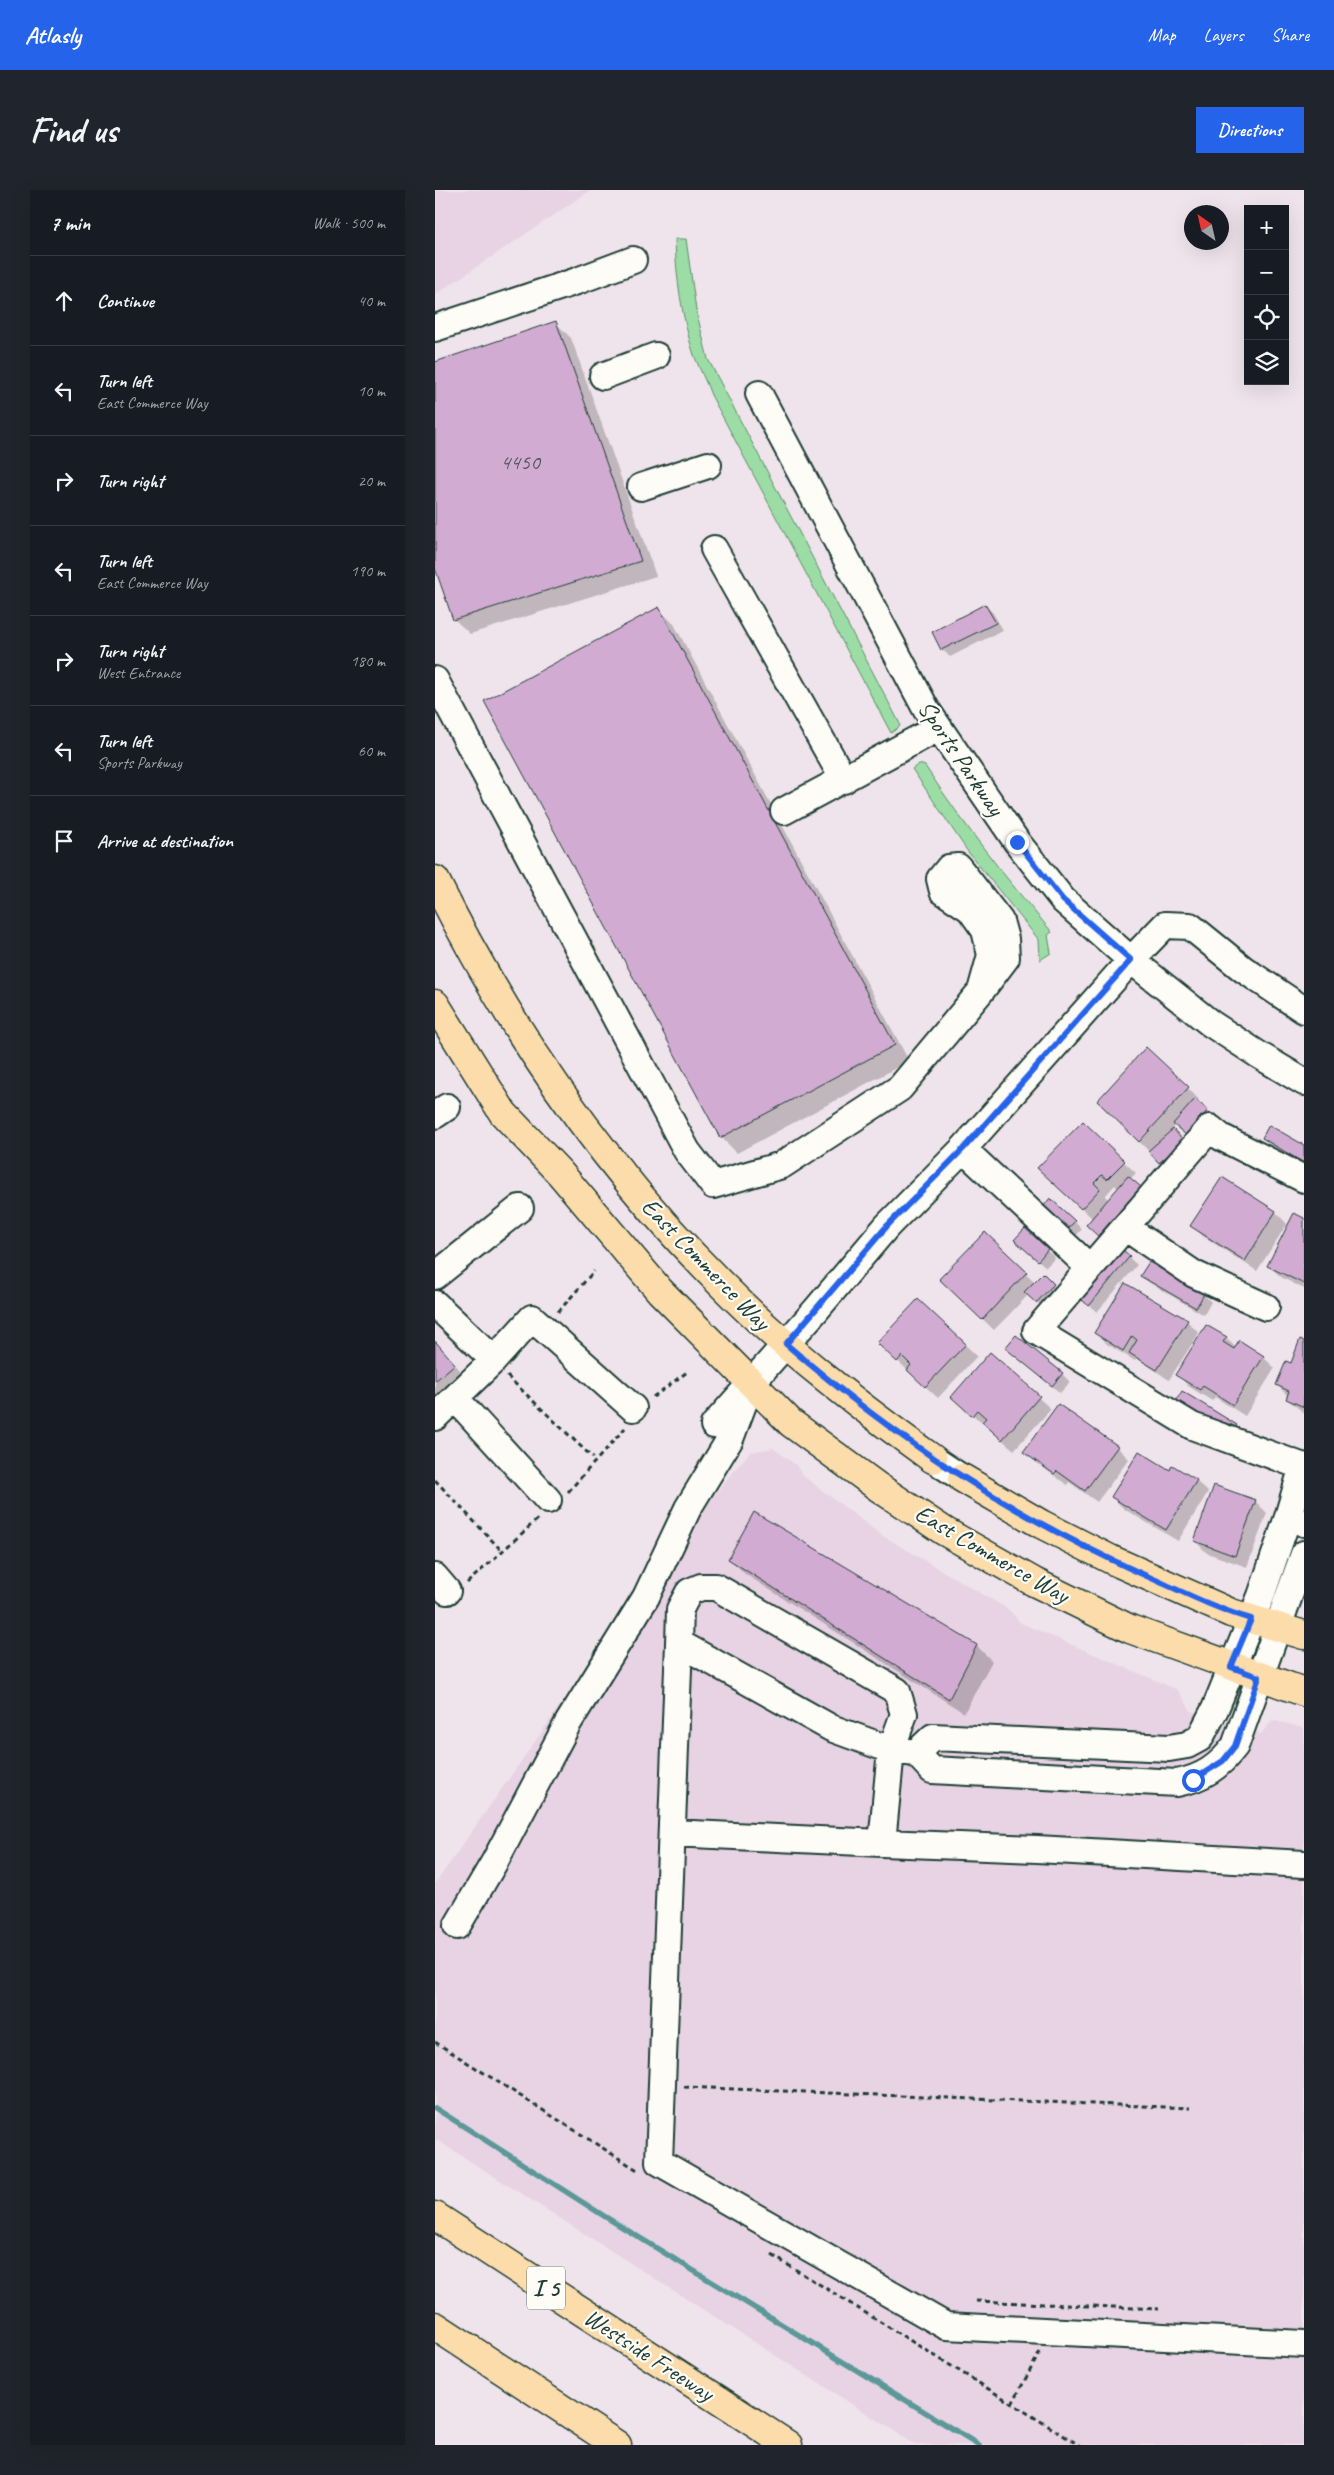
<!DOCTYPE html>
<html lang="en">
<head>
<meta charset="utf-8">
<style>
	body { margin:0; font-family:Caveat,sans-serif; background:#20242c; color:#f1f3f6 }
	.controls { position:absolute; right:15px; top:15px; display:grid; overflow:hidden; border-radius:0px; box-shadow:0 5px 20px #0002 }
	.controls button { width:45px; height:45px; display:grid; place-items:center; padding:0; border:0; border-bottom:1px solid #363941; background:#171b24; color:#f1f3f6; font:25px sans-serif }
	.compass { position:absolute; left:749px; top:15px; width:45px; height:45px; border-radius:50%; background:#171b24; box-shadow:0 5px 20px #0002; rotate:326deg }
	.stop { position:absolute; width:15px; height:15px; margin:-11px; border:4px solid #2563eb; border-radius:50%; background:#fff }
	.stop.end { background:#2563eb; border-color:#fff; box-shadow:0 1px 5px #0008 }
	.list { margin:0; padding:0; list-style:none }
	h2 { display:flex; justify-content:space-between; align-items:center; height:65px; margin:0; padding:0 20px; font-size:21px }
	h2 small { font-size:16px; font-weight:400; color:#9ea1a6 }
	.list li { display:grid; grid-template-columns:32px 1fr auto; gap:15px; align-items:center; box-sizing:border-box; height:90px; padding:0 20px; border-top:1px solid #363941 }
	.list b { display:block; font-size:19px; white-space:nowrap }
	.list p { margin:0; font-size:16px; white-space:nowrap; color:#9ea1a6 }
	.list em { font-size:16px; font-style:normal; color:#9ea1a6 }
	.icon { flex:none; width:28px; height:28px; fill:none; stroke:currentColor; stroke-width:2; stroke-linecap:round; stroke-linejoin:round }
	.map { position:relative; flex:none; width:869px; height:2255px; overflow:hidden; border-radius:0px }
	header { display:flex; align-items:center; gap:30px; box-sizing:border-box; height:70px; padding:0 25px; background:#2563eb; color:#fff }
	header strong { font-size:24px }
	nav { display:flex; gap:28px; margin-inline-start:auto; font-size:18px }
	.intro { display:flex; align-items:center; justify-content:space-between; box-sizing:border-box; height:120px; padding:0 30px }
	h1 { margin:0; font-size:35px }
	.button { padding:12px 22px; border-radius:0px; background:#2563eb; color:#fff; font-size:18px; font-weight:700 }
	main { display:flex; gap:30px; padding:0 30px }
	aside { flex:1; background:#171b24; border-radius:0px; box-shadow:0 5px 20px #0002 }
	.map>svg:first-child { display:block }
</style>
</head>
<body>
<header>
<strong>Atlasly</strong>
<nav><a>Map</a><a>Layers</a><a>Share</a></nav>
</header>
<div class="intro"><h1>Find us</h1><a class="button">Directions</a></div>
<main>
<aside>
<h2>7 min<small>Walk · 500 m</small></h2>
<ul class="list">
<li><svg class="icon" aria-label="ahead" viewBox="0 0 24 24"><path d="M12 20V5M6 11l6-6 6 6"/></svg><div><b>Continue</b></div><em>40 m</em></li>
<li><svg class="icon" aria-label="left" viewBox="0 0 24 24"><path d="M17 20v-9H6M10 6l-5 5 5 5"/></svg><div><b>Turn left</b><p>East Commerce Way</p></div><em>10 m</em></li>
<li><svg class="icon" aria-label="right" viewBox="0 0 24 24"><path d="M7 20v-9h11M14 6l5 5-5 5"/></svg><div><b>Turn right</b></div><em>20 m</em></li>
<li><svg class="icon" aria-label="left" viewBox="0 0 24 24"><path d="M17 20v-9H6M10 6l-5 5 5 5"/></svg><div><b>Turn left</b><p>East Commerce Way</p></div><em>190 m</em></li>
<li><svg class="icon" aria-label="right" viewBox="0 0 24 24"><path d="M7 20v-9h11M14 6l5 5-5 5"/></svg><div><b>Turn right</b><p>West Entrance</p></div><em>180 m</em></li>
<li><svg class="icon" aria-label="left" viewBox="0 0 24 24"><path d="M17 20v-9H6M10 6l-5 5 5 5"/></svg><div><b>Turn left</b><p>Sports Parkway</p></div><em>60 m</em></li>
<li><svg class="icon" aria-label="arrive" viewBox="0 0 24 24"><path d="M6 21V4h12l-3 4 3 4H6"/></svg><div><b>Arrive at destination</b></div></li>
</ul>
</aside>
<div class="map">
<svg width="869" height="2255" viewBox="0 0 869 2255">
	<rect width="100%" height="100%" fill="#f0e4ec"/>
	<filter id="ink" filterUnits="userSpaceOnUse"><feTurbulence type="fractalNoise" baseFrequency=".02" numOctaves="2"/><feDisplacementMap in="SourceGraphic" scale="10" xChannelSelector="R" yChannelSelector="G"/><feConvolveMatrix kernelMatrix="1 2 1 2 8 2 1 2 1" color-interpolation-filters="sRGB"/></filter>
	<g filter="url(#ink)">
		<path fill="#e7d3e4" d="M0 0H156L0 105Z
			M338 1258 361 1275 367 1285 448 1346 573 1419 586 1433 743 1500 756 1521 826 1544 837 1530 869 1538V2255H481L0 1949V1694L244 1346 315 1262Z"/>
		<path fill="#9cdca5" stroke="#5e8c6c" d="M240 49H251L261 120 273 169 464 532 465 536 456 543 276 205C271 191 264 178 259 165 247 128 241 88 240 49Z
			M484 574 490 576C529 635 571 689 617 742L613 745 616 763 605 770 604 750 533 662 477 579Z"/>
		<path fill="#0003" fill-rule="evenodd" d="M121 133 136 148 221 386 35 444 19 429 0 374V174Z
			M550 415 558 423 568 440 515 467 508 460 498 442Z
			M224 419 239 434 474 871 302 963 286 947 51 511Z
			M753 898 764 910 762 912 780 929 760 952 741 935 737 940 745 948 733 980 675 923Z
			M828 948 869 956V975L836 956Z
			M689 972 701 983 695 989 712 1006 672 1052 660 1042 658 1029 616 990ZM680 995 684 999 674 1010 670 1006Z
			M787 988 841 1022 852 1034 822 1081 769 1047 757 1036Z
			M614 1028 639 1031 647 1039 638 1049Z
			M869 1029V1099L846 1087 834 1076Z
			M590 1040 620 1068 611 1077 589 1058Z
			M550 1044 600 1092 608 1085 626 1103 609 1119 594 1104 559 1140 506 1089Z
			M683 1057 702 1075 662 1122 650 1112Z
			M714 1073 769 1105 776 1112 769 1125 715 1093 707 1086Z
			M483 1111 542 1166 503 1208 455 1164Z
			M752 1131 764 1143 734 1190 702 1168 700 1171 672 1154 661 1143Z
			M791 1148 801 1158 828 1167 840 1178 810 1226 780 1207 777 1211 753 1196 742 1184Z
			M0 1151 30 1186 0 1213Z
			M869 1152V1223L852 1209 853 1206 842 1195Z
			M572 1158 627 1184 635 1192 625 1203Z
			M555 1164 616 1219 579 1260 517 1207Z
			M682 1257 694 1269 662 1312 634 1292 632 1295 602 1273 590 1262Z
			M761 1291 773 1302 743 1351 689 1319 677 1307Z
			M820 1311 832 1323 812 1377 772 1363 760 1351Z
			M294 1368 542 1456 557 1471 529 1523 310 1384Z"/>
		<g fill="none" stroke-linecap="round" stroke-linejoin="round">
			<path stroke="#5b9898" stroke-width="5.5" d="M0 1918 169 2026 544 2255"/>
		</g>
		<path fill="#d2abd3" stroke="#1f3d34" d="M121 131 206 371 18 430 0 378V172Z
			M550 414 561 433 506 460 497 442Z
			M224 417 460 855 285 948 49 511Z
			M711 857 754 897 704 952 662 911Z
			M760 909 773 920 751 945 738 934Z
			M648 931 690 971 672 989 667 985 659 993 665 999 646 1019 602 978Z
			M834 935 869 955V973L827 948Z
			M738 939 749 951 724 973 713 961Z
			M693 986 706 997 663 1046 651 1035Z
			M787 987 841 1021 810 1071 755 1036Z
			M615 1008 640 1031 629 1043 605 1021Z
			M859 1023 869 1028V1094L832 1076Z
			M590 1038 613 1059 603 1071 579 1050Z
			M550 1042 592 1082 547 1130 504 1089Z
			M683 1056 695 1066 654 1116 641 1105Z
			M714 1072 769 1104 761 1118 705 1086Z
			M608 1083 619 1094 601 1113 589 1102Z
			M690 1093 753 1130 722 1180 694 1163 702 1150 697 1146 688 1161 659 1143Z
			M483 1109 531 1154 490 1197 472 1180 476 1175 467 1166 462 1172 442 1153Z
			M771 1135 792 1147 788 1152 799 1159 804 1150 829 1166 798 1215 768 1196 765 1200 740 1185Z
			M581 1145 628 1183 617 1196 570 1158Z
			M865 1149 869 1151V1217L851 1209 854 1201 841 1195 851 1171 856 1173Z
			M0 1151 20 1174 0 1191Z
			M555 1162 605 1206 567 1250 547 1232 551 1228 542 1220 537 1226 516 1207Z
			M747 1201 802 1235 794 1248 739 1214Z
			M623 1214 683 1256 650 1301 622 1281 619 1284 588 1262Z
			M704 1261 735 1280 737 1275 762 1290 731 1340 676 1307Z
			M779 1295 821 1310 800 1366 759 1351Z
			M319 1322 542 1455 514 1509 293 1369Z"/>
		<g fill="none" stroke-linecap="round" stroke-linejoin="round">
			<defs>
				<path id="minor" d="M0 138 142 91 198 70
					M168 186 221 166
					M324 204 491 519 582 652 628 710 696 770 775 833 824 865 869 892
					M206 297 273 275
					M279 359 409 590
					M0 490 252 961 278 995 347 975 465 898 546 801 571 768 570 749 565 731 523 677 514 678 505 689 508 701 535 719 550 740 556 765 546 801
					M349 621 503 538
					M0 925 12 917
					M528 959 655 1078
					M869 989 786 947 775 938 601 1141 757 1236 869 1277
					M690 1037 759 1084 831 1117
					M0 1086 85 1018
					M0 1114 59 1170
					M20 1208 113 1310
					M0 1227 59 1170 97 1128 198 1218
					M279 1235 381 1120 452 1036 528 959 696 770 730 735 755 736 808 779 869 820
					M498 1269 527 1288
					M853 1327 868 1276
					M0 1387 12 1401
					M244 1453 245 1419 254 1402 266 1397H281L462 1501 469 1524 456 1560 481 1563 497 1580 742 1593C768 1588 784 1577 800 1556L869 1364
					M481 1563 498 1547 734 1558 752 1555 765 1548 780 1519 826 1406 853 1327 869 1333
					M237 1643 447 1653 456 1560 396 1538 244 1453 224 1972 511 2136 869 2154
					M447 1653 602 1659 869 1674
					M22 1736 60 1671 133 1533 211 1407 253 1318 295 1249 310 1209"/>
				<path id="major" d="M0 690C74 839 168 976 286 1094 350 1159 424 1216 498 1269
					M0 814 68 923 125 983 225 1101 356 1233 443 1297 509 1341 599 1392 695 1439 869 1502
					M527 1288 606 1334 677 1370 796 1423 869 1445"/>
				<path id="highway" d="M0 2026 353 2255
					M0 2136 182 2255"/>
			</defs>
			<use href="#minor" stroke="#1f3d34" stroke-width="30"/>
			<use href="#major" stroke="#1f3d34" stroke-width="31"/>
			<use href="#highway" stroke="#1f3d34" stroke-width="31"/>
			<path stroke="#1f3d34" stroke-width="3" stroke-dasharray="5 4" stroke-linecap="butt" d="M123 1122 159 1081
				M72 1186 158 1268
				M218 1207 252 1182
				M0 1290 67 1361
				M133 1302 190 1238
				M32 1393 104 1328
				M0 1852 204 1981
				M249 1897 755 1918
				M337 2065 644 2255
				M541 2111 724 2119
				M577 2214 605 2162"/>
			<use href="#minor" stroke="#fdfcf7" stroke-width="26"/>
			<use href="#major" stroke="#fddcac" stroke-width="28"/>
			<use href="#highway" stroke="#fddcac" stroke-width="28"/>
		</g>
	</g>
	<g fill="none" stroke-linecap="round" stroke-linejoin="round" filter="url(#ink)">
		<path stroke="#2563eb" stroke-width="6" d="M582 652 628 710 696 770 528 959 452 1036 351 1154C462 1250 571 1322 705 1383 742 1399 778 1418 816 1429L796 1477 824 1487 800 1556 788 1571 758 1590"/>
	</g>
	<g text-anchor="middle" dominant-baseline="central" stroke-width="4.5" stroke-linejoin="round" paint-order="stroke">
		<g font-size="22" fill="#4c585c">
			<text x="85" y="272">4450</text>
		</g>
		<rect fill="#fdfcf7" stroke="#62766e" stroke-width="1" x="92" y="2076.5" width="38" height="43" rx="4"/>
		<g font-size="24" font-weight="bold" fill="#1f3d34">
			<text x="111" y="2098">I 5</text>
		</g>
		<g font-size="25" fill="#1f3d34" stroke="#fdfcf7">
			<text transform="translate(526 568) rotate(56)">Sports Parkway</text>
			<text transform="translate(271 1074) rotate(46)">East Commerce Way</text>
			<text transform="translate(557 1364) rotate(30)">East Commerce Way</text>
			<text transform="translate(214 2165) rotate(33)">Westside Freeway</text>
		</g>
	</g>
</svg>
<div class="controls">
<button>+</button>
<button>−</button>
<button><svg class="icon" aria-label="locate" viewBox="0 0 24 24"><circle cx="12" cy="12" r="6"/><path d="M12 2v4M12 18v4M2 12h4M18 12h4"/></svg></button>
<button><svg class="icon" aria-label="layers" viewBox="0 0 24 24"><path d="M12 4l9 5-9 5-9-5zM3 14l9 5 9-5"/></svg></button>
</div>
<svg class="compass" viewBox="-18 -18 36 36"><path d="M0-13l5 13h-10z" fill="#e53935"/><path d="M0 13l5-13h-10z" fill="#9ea1a6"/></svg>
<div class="stop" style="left:758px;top:1590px"></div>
<div class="stop end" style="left:582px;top:652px"></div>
</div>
</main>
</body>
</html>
